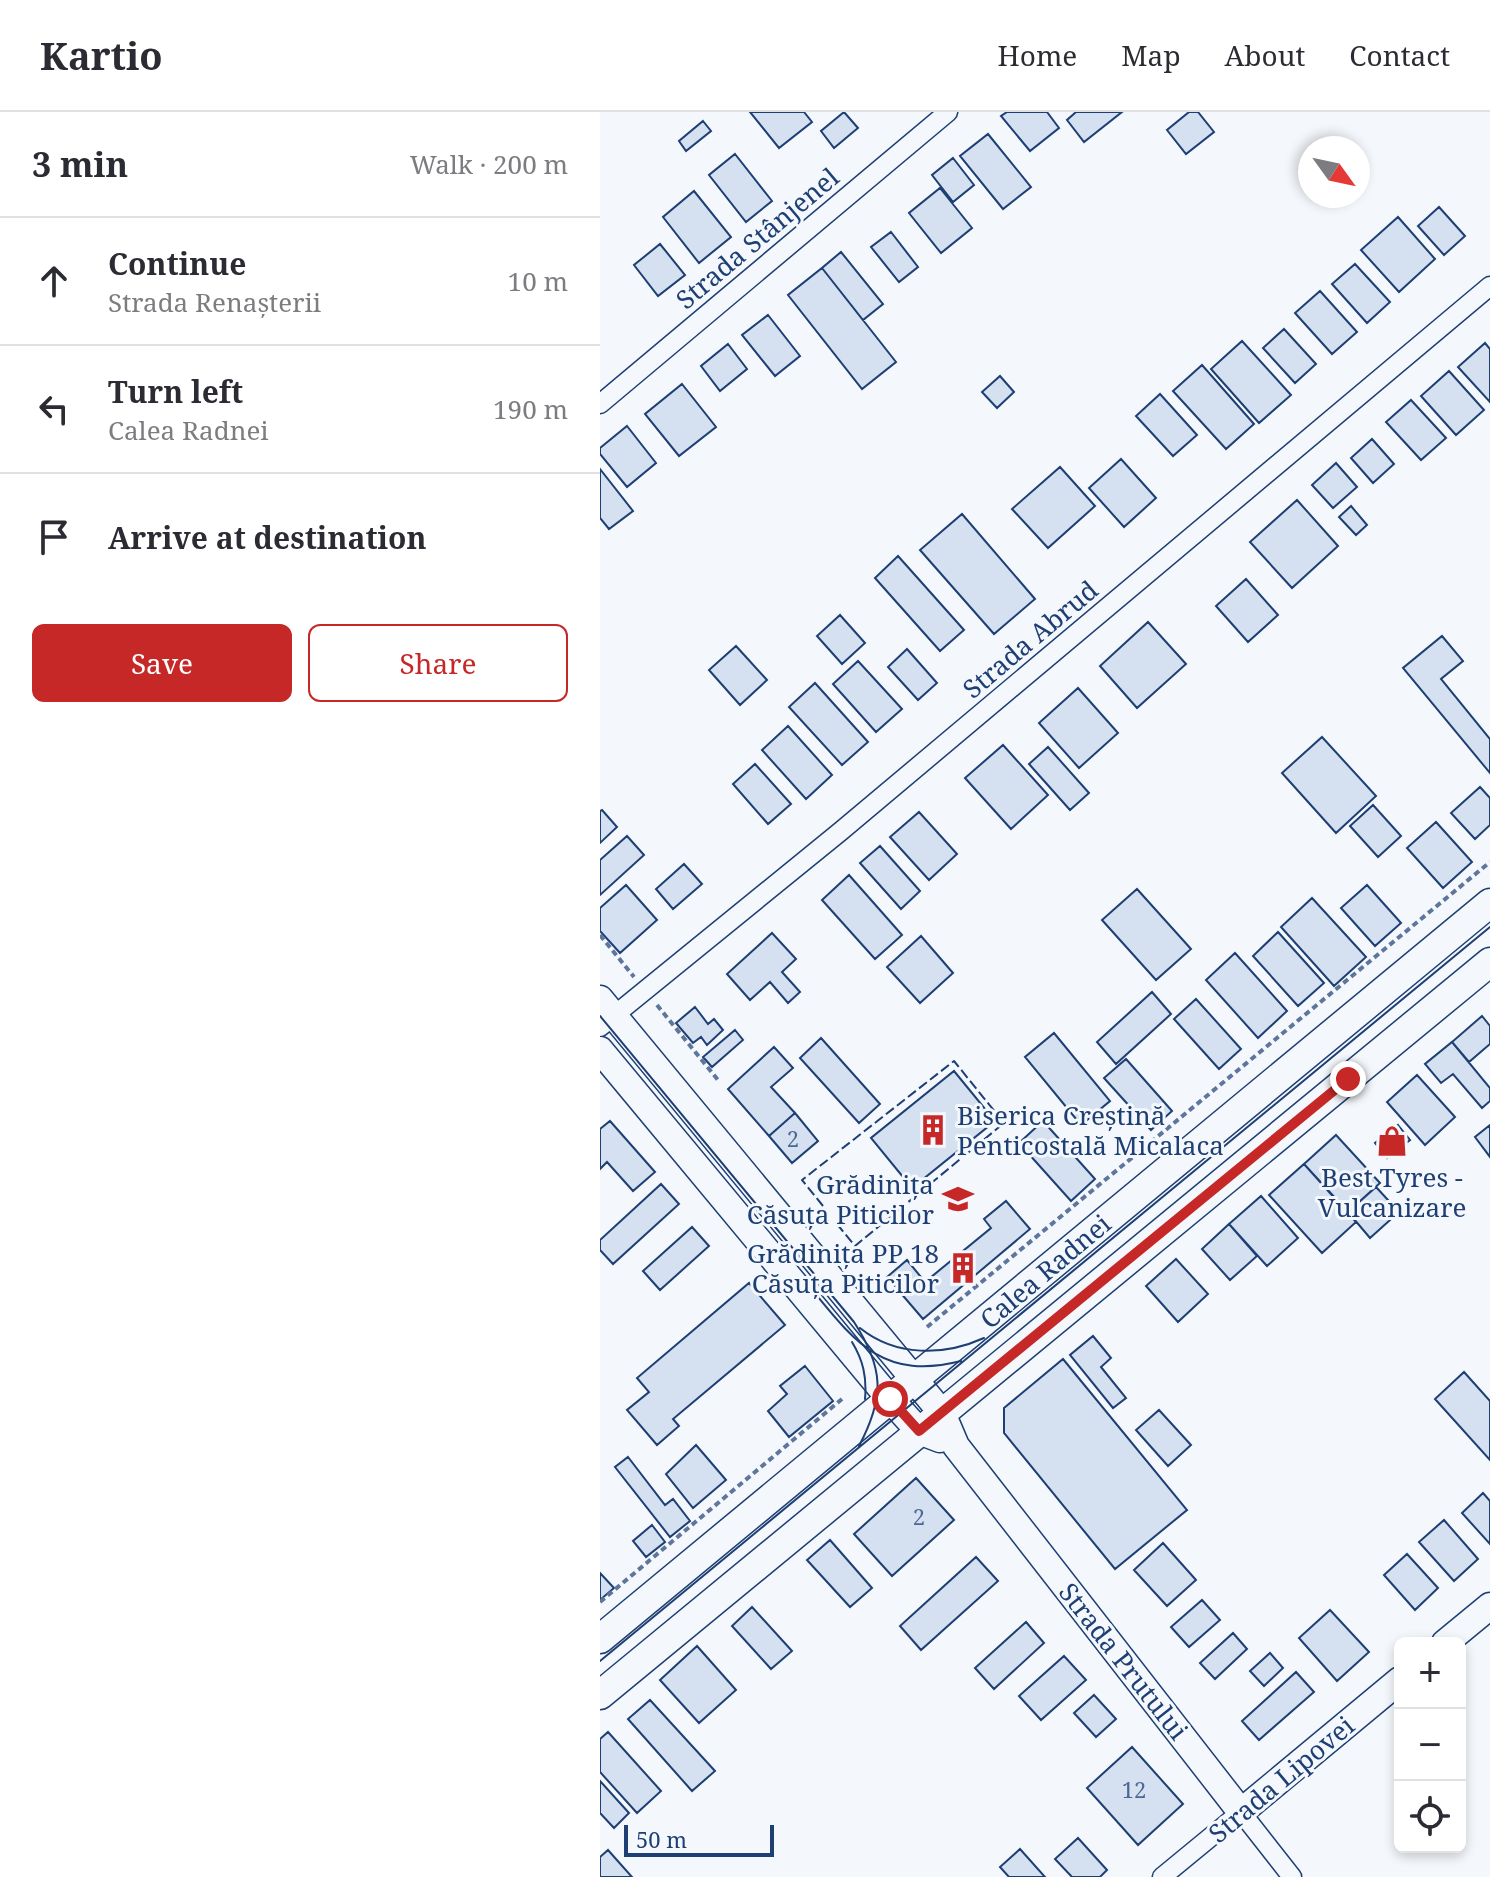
<!DOCTYPE html>
<html lang="en">
<head>
<meta charset="utf-8">
<style>
	body { margin:0; font-family:"Noto Serif",serif; background:#f7f7f7; color:#2b2b33 }
	.controls { position:absolute; right:24px; bottom:24px; display:grid; overflow:hidden; border-radius:12px; box-shadow:0 4px 12px #0003 }
	.controls button { width:72px; height:72px; display:grid; place-items:center; padding:0; border:0; border-bottom:2px solid #e1e1e2; background:#fff; color:#2b2b33; font:40px sans-serif }
	.compass { position:absolute; left:698px; top:24px; width:72px; height:72px; border-radius:50%; background:#fff; box-shadow:0 4px 12px #0003; rotate:123deg }
	.scale { position:absolute; left:24px; bottom:20px; width:150px; box-sizing:border-box; padding-left:8px; border:4px solid #1d3f73; border-top:0; font-size:22px; line-height:28px; white-space:nowrap; color:#1d3f73; -webkit-text-stroke:6px #f4f7fb; paint-order:stroke }
	.stop { position:absolute; width:24px; height:24px; margin:-18px; border:6px solid #c62828; border-radius:50%; background:#fff }
	.stop.end { background:#c62828; border-color:#fff; box-shadow:0 2px 8px #0008 }
	.list { margin:0; padding:0; list-style:none }
	h2 { display:flex; justify-content:space-between; align-items:center; height:104px; margin:0; padding:0 32px; font-size:34px }
	h2 small { font-size:26px; font-weight:400; color:#7c7c81 }
	.list li { display:grid; grid-template-columns:52px 1fr auto; gap:24px; align-items:center; box-sizing:border-box; height:128px; padding:0 32px; border-top:2px solid #e1e1e2 }
	.list b { display:block; font-size:30px; white-space:nowrap }
	.list p { margin:0; font-size:26px; white-space:nowrap; color:#7c7c81 }
	.list em { font-size:26px; font-style:normal; color:#7c7c81 }
	.actions { display:flex; gap:16px; padding:24px 32px }
	.actions a { flex:1; padding:18px 0; border:2px solid #c62828; border-radius:12px; text-align:center; font-size:28px; color:#c62828 }
	.actions .main { background:#c62828; color:#fff }
	.icon { flex:none; width:44px; height:44px; fill:none; stroke:currentColor; stroke-width:2; stroke-linecap:round; stroke-linejoin:round }
	.map { position:relative; flex:none; width:890px; height:1765px; overflow:hidden }
	header { display:flex; align-items:center; gap:48px; box-sizing:border-box; height:112px; padding:0 40px; background:#fff; border-bottom:2px solid #e1e1e2 }
	header strong { font-size:38px }
	nav { display:flex; gap:44px; margin-inline-start:auto; font-size:28px }
	main { display:flex }
	aside { flex:1; background:#fff }
	.map>svg:first-child { display:block }
</style>
</head>
<body>
<header>
<strong>Kartio</strong>
<nav><a>Home</a><a>Map</a><a>About</a><a>Contact</a></nav>
</header>
<main>
<aside>
<h2>3 min<small>Walk · 200 m</small></h2>
<ul class="list">
<li><svg class="icon" aria-label="ahead" viewBox="0 0 24 24"><path d="M12 20V5M6 11l6-6 6 6"/></svg><div><b>Continue</b><p>Strada Renașterii</p></div><em>10 m</em></li>
<li><svg class="icon" aria-label="left" viewBox="0 0 24 24"><path d="M17 20v-9H6M10 6l-5 5 5 5"/></svg><div><b>Turn left</b><p>Calea Radnei</p></div><em>190 m</em></li>
<li><svg class="icon" aria-label="arrive" viewBox="0 0 24 24"><path d="M6 21V4h12l-3 4 3 4H6"/></svg><div><b>Arrive at destination</b></div></li>
</ul>
<div class="actions"><a class="main">Save</a><a>Share</a></div>
</aside>
<div class="map">
<svg width="890" height="1765" viewBox="0 0 890 1765">
	<rect width="100%" height="100%" fill="#f4f7fb"/>
	<path fill="#d5e0f0" stroke="#1d3f73" stroke-width="2" d="M150 0H204L212 10 179 36Z
		M244 0 258 16 234 36 221 19Z
		M407 0H447L459 16 430 39 401 4Z
		M476 0H522L484 30 467 8Z
		M589 0H598L614 20 586 42 567 18Z
		M103 9 111 19 86 39 79 29Z
		M388 22 431 75 403 97 360 44Z
		M135 42 172 89 146 110 109 63Z
		M353 46 374 73 353 90 332 63Z
		M340 76 372 116 341 141 309 101Z
		M94 79 131 125 99 151 63 105Z
		M839 95 865 124 844 143 818 114Z
		M798 105 835 147 799 180 761 138Z
		M291 120 318 155 299 170 271 135Z
		M60 132 85 163 58 184 34 153Z
		M241 140 283 192 263 208 222 156Z
		M755 152 790 190 767 211 732 172Z
		M222 156 296 250 262 277 188 183Z
		M720 179 757 220 732 242 695 201Z
		M168 203 200 244 175 264 142 223Z
		M684 217 716 252 695 271 663 236Z
		M642 229 691 283 659 311 611 257Z
		M885 231 890 237V290L858 255Z
		M128 232 147 257 120 279 101 254Z
		M602 253 654 312 626 337 573 279Z
		M849 259 884 298 856 323 821 284Z
		M400 264 414 280 397 296 382 280Z
		M82 272 116 315 79 344 45 302Z
		M560 282 597 323 573 344 536 304Z
		M811 288 846 326 821 348 786 310Z
		M27 314 56 351 27 375 0 342V336Z
		M772 327 794 352 773 371 751 346Z
		M521 347 556 386 524 415 489 376Z
		M736 351 757 375 733 396 712 373Z
		M460 355 495 394 448 436 412 397Z
		M0 357 33 399 9 417 0 406Z
		M697 388 738 434 692 476 650 430Z
		M751 394 767 413 756 423 739 405Z
		M362 402 435 487 394 522 320 438Z
		M298 444 364 518 340 539 275 466Z
		M646 467 678 503 648 530 616 494Z
		M240 503 265 531 242 552 217 524Z
		M548 510 586 552 537 596 500 554Z
		M842 524 863 549 841 567 890 627V661L803 556Z
		M136 534 167 568 140 593 109 558Z
		M307 537 337 571 318 588 288 555Z
		M258 549 302 597 276 620 233 572Z
		M215 571 268 630 242 653 189 595Z
		M478 576 518 621 479 656 439 611Z
		M188 614 232 663 206 687 162 638Z
		M722 625 776 684 736 721 682 661Z
		M403 633 448 683 411 717 365 666Z
		M448 635 489 681 470 698 429 652Z
		M155 652 191 692 168 712 133 672Z
		M880 675 890 686V713L875 727 851 701Z
		M773 693 801 724 778 745 750 714Z
		M2 698 17 715 0 731V699Z
		M319 700 357 742 329 768 290 725Z
		M836 710 872 750 843 776 807 736Z
		M27 724 44 743 0 783V748Z
		M280 734 320 779 301 797 260 751Z
		M84 752 102 772 73 797 56 777Z
		M249 763 302 823 275 847 222 788Z
		M26 773 57 808 20 841 0 819V796Z
		M767 773 801 811 775 834 741 796Z
		M537 777 591 837 556 868 502 808Z
		M712 786 766 845 734 874 681 815Z
		M678 820 724 871 698 894 653 844Z
		M172 821 196 847 182 860 200 880 188 891 170 870 150 888 127 862Z
		M321 824 353 861 320 891 287 855Z
		M635 841 687 899 658 926 606 868Z
		M552 880 571 902 516 952 497 930Z
		M596 887 641 937 619 957 574 907Z
		M95 895 108 912 114 907 123 918 107 933 101 925 93 931 76 911Z
		M882 904 890 914V932L869 950 852 930Z
		M135 918 143 928 112 955 103 945Z
		M454 921 510 989 481 1013 425 945Z
		M221 926 280 992 259 1011 200 946Z
		M852 930 890 976V989L882 996 853 962 841 971 825 952Z
		M174 935 193 956 171 975 195 1001 169 1024 128 977Z
		M526 947 572 999 551 1018 504 966Z
		M354 959 395 1009 312 1076 271 1026Z
		M817 963 855 1005 825 1033 787 990Z
		M195 1001 218 1029 192 1051 169 1024Z
		M10 1009 55 1060 33 1079 7 1050 0 1057V1017Z
		M443 1009 495 1067 471 1089 419 1031Z
		M798 1013 810 1028 787 1046 775 1031Z
		M890 1013V1045L875 1025Z
		M736 1023 780 1071 748 1100 704 1052Z
		M704 1052 756 1110 722 1141 669 1083Z
		M61 1072 79 1092 13 1152 0 1138V1128Z
		M776 1075 799 1100 770 1126 748 1100Z
		M661 1084 698 1126 667 1154 629 1112Z
		M406 1089 430 1117 323 1207 287 1165 307 1148 325 1170 391 1116 384 1107Z
		M629 1112 657 1144 630 1168 602 1137Z
		M92 1115 109 1134 60 1178 43 1159Z
		M576 1147 608 1182 578 1210 546 1174Z
		M149 1171 185 1213 73 1307 79 1314 57 1333 27 1298 49 1280 37 1266Z
		M493 1224 511 1246 501 1255 526 1286 513 1296 470 1243Z
		M463 1247 587 1398 515 1457 404 1321V1296Z
		M205 1254 233 1289 189 1325 168 1299 187 1282 180 1274Z
		M864 1260 890 1289V1348L835 1287Z
		M559 1298 591 1333 568 1354 536 1318Z
		M96 1333 126 1368 93 1396 66 1362Z
		M28 1345 65 1393 73 1387 90 1409 70 1425 15 1355Z
		M316 1366 354 1408 292 1464 254 1422Z
		M883 1381 890 1389V1432L862 1401Z
		M844 1408 878 1447 854 1469 819 1430Z
		M52 1413 65 1430 46 1445 33 1429Z
		M230 1428 272 1476 250 1495 207 1448Z
		M563 1431 596 1468 567 1494 534 1458Z
		M807 1442 838 1476 815 1498 784 1463Z
		M376 1445 398 1469 321 1538 300 1514Z
		M0 1461 14 1476 0 1488Z
		M602 1488 620 1508 589 1535 571 1515Z
		M152 1495 192 1539 171 1557 132 1514Z
		M730 1498 769 1540 737 1569 699 1526Z
		M426 1510 444 1531 394 1577 375 1556Z
		M633 1521 647 1537 615 1567 600 1551Z
		M97 1534 136 1578 99 1611 60 1568Z
		M670 1541 683 1556 664 1574 650 1559Z
		M464 1544 486 1568 441 1608 419 1584Z
		M696 1560 714 1580 659 1628 642 1609Z
		M494 1583 516 1607 496 1625 474 1601Z
		M50 1588 115 1659 92 1679 28 1607Z
		M8 1620 61 1679 37 1701 0 1660V1627Z
		M532 1635 583 1692 538 1733 487 1676Z
		M0 1669 29 1701 14 1716 0 1701Z
		M478 1726 507 1758 500 1765H472L455 1747Z
		M420 1737 445 1765H409L400 1755Z
		M8 1738 32 1765H0V1745Z"/>
	<g fill="none" stroke-linecap="round" stroke-linejoin="round">
		<defs>
			<path id="street" d="M0 292 348 0
				M0 915 241 719 890 174
				M562 1765 641 1700 692 1765"/>
			<path id="secondary" d="M0 887 342 1301 356 1334 641 1700 800 1568
				M0 938 290 1287 319 1319 340 1327
				M845 1531 890 1494"/>
			<path id="primary" d="M0 1527 890 791
				M0 1583 890 850"/>
		</defs>
		<use href="#street" stroke="#1d3f73" stroke-width="21"/>
		<use href="#secondary" stroke="#1d3f73" stroke-width="29"/>
		<use href="#primary" stroke="#1d3f73" stroke-width="31"/>
		<path stroke="#5e769c" stroke-width="4" stroke-dasharray="6 4" stroke-linecap="butt" d="M0 823 34 865
			M57 893 118 968
			M327 1215 890 750
			M0 1490 242 1287"/>
		<use href="#street" stroke="#f4f7fb" stroke-width="18"/>
		<use href="#secondary" stroke="#f4f7fb" stroke-width="26"/>
		<use href="#primary" stroke="#f4f7fb" stroke-width="28"/>
		<path stroke="#1d3f73" stroke-width="2" d="M0 904 254 1210C284 1256 285 1285 259 1334
			M209 1174C254 1229 282 1269 361 1249
			M260 1216C296 1245 344 1244 384 1226
			M252 1230C263 1248 267 1265 265 1287
			M0 1549 890 815"/>
		<path stroke="#1d3f73" stroke-width="2" stroke-dasharray="10 4" stroke-linecap="butt" d="M223 1094 202 1068 354 949 404 1011 255 1134 237 1112"/>
	</g>
	<g fill="none" stroke-linecap="round" stroke-linejoin="round">
		<path stroke="#c62828" stroke-width="10" d="M290 1287 319 1319 748 967"/>
	</g>
	<defs>
		<symbol id="building-bare" viewBox="-9 -9 18 18"><path d="M-4-6H4V6H1V3H-1V6H-4ZM-2.5-4.3h1.7v1.8h-1.7ZM.8-4.3h1.7v1.8H.8ZM-2.5-1h1.7V.8h-1.7ZM.8-1h1.7V.8H.8Z" fill="#c62828" stroke="#f4f7fb" stroke-width="2.5" paint-order="stroke"/></symbol>
		<symbol id="shop-bare" viewBox="-9 -9 18 18"><path d="M-5-2.5h2.3a2.7 3.5 0 0 1 5.4 0H5L5.5 6h-11ZM-1.5-2.5h3a1.5 2.3 0 0 0-3 0Z" fill="#c62828" stroke="#f4f7fb" stroke-width="2.5" paint-order="stroke"/></symbol>
		<symbol id="school-bare" viewBox="-9 -9 18 18"><path d="M0-5L7-2L0 1L-7-2ZM-4 1L0 2.5L4 1V4Q0 6-4 4Z" fill="#c62828" stroke="#f4f7fb" stroke-width="2.5" paint-order="stroke"/></symbol>
	</defs>
	<g fill-rule="evenodd">
		<use href="#building-bare" x="311" y="996" width="44" height="44"/>
		<use href="#shop-bare" x="770" y="1007" width="44" height="44"/>
		<use href="#school-bare" x="336" y="1065" width="44" height="44"/>
		<use href="#building-bare" x="341" y="1134" width="44" height="44"/>
	</g>
	<g text-anchor="middle" dominant-baseline="central" stroke-width="6" stroke-linejoin="round" paint-order="stroke">
		<g font-size="22" fill="#4b6792">
			<text x="193" y="1026">2</text>
			<text x="319" y="1404">2</text>
			<text x="534" y="1677">12</text>
		</g>
		<g font-size="26" fill="#1d3f73" stroke="#f4f7fb">
			<text transform="translate(157 126) rotate(-40)">Strada Stânjenel</text>
			<text transform="translate(430 527) rotate(-40)">Strada Abrud</text>
			<text transform="translate(445 1159) rotate(-40)">Calea Radnei</text>
			<text transform="translate(524 1549) rotate(52)">Strada Prutului</text>
			<text transform="translate(681 1667) rotate(-40)">Strada Lipovei</text>
		</g>
		<g font-size="26" fill="#1d3f73" stroke="#f4f7fb" text-anchor="end">
			<text x="357" y="1003" text-anchor="start">Biserica Creștină<tspan x="357" dy="30">Penticostală Micalaca</tspan></text>
			<text x="792" y="1065" text-anchor="middle">Best Tyres -<tspan x="792" dy="30">Vulcanizare</tspan></text>
			<text x="334" y="1072">Grădinița<tspan x="334" dy="30">Căsuța Piticilor</tspan></text>
			<text x="339" y="1141">Grădinița PP 18<tspan x="339" dy="30">Căsuța Piticilor</tspan></text>
		</g>
	</g>
</svg>
<div class="controls">
<button>+</button>
<button>−</button>
<button><svg class="icon" aria-label="locate" viewBox="0 0 24 24"><circle cx="12" cy="12" r="6"/><path d="M12 2v4M12 18v4M2 12h4M18 12h4"/></svg></button>
</div>
<svg class="compass" viewBox="-18 -18 36 36"><path d="M0-13l5 13h-10z" fill="#e53935"/><path d="M0 13l5-13h-10z" fill="#7c7c81"/></svg>
<div class="scale">50 m</div>
<div class="stop" style="left:290px;top:1287px"></div>
<div class="stop end" style="left:748px;top:967px"></div>
</div>
</main>
</body>
</html>
